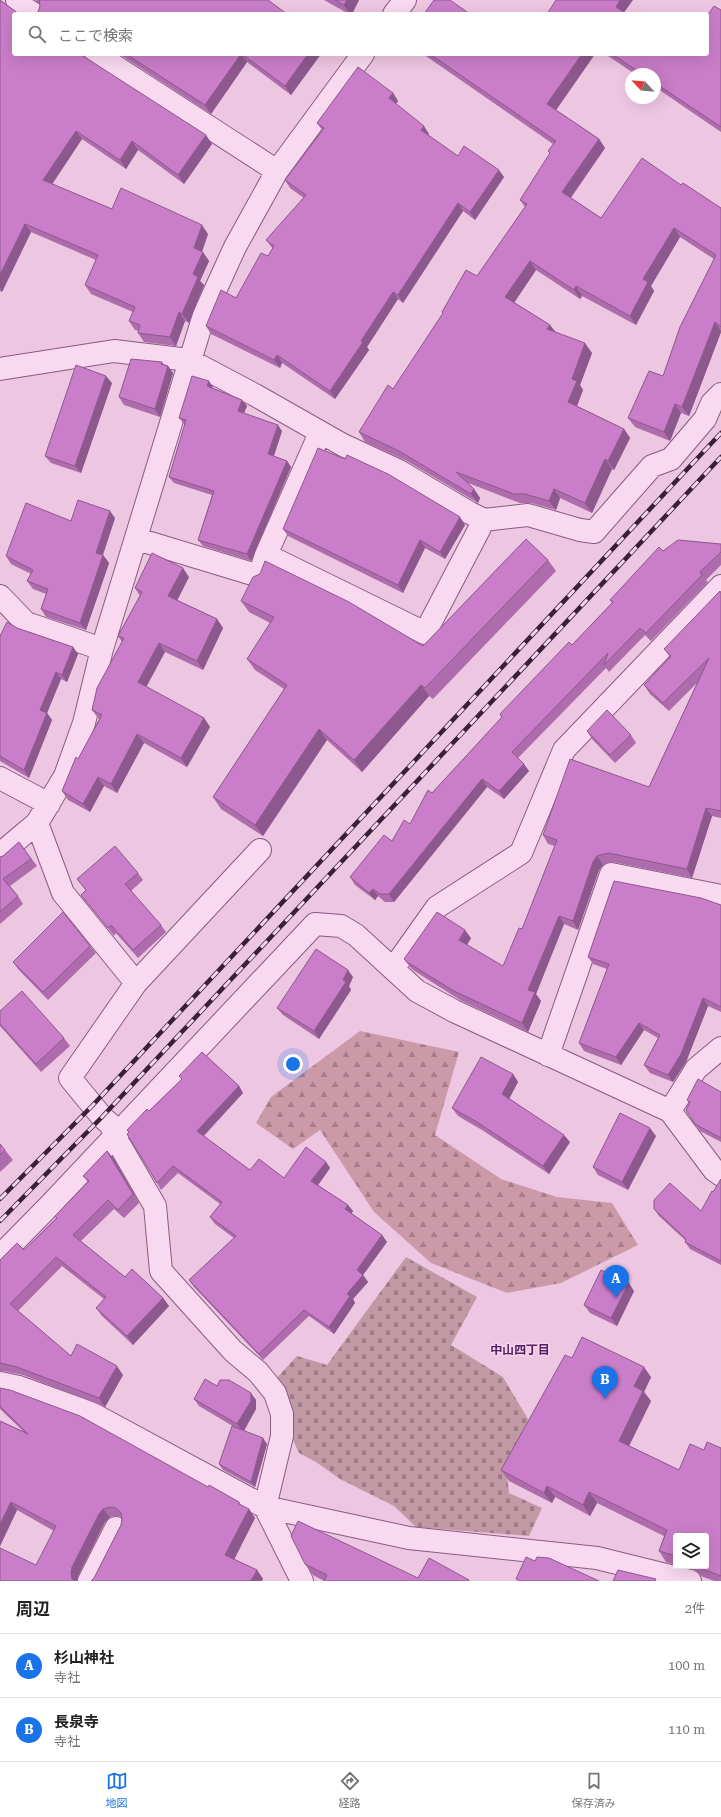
<!DOCTYPE html>
<html lang="ja">
<head>
<meta charset="utf-8">
<style>
	body { margin:0; font-family:"Roboto Serif","Noto Sans JP",serif; background:#f2f2f2; color:#222 }
	.controls { position:absolute; right:12px; bottom:12px; display:grid; overflow:hidden; border-radius:4px; box-shadow:0 4px 16px #0002 }
	.controls button { width:36px; height:36px; display:grid; place-items:center; padding:0; border:0; border-bottom:1px solid #e0e0e0; background:#fff; color:#222; font:20px sans-serif }
	.compass { position:absolute; left:625px; top:68px; width:36px; height:36px; border-radius:50%; background:#fff; box-shadow:0 4px 16px #0002; rotate:296deg }
	.you { position:absolute; left:293px; top:1064px; width:14px; height:14px; margin:-10px; border:3px solid #fff; border-radius:50%; background:#1a73e8; box-shadow:0 0 0 6px #1a73e833 }
	.badge { display:grid; place-items:center; width:26px; height:26px; border-radius:50%; background:#1a73e8; color:#fff; font-size:13px; font-weight:700 }
	.pin { position:absolute; translate:-50% -33px; filter:drop-shadow(0 1px 2px #0008) }
	.pin::after { content:''; position:absolute; top:21px; width:14px; height:12px; background:inherit; clip-path:polygon(0 0,100% 0,50% 100%) }
	.list { margin:0; padding:0; list-style:none }
	h2 { display:flex; justify-content:space-between; align-items:center; height:52px; margin:0; padding:0 16px; font-size:17px }
	h2 small { font-size:13px; font-weight:400; color:#767676 }
	.list li { display:grid; grid-template-columns:26px 1fr auto; gap:12px; align-items:center; box-sizing:border-box; height:64px; padding:0 16px; border-top:1px solid #e0e0e0 }
	.list b { display:block; font-size:15px; white-space:nowrap }
	.list p { margin:0; font-size:13px; white-space:nowrap; color:#767676 }
	.list em { font-size:13px; font-style:normal; color:#767676 }
	.icon { flex:none; width:22px; height:22px; fill:none; stroke:currentColor; stroke-width:2; stroke-linecap:round; stroke-linejoin:round }
	.map { position:relative; flex:none; width:721px; height:1581px; overflow:hidden }
	.search { position:absolute; background:#fff; box-shadow:0 4px 16px #0002; left:12px; right:12px; top:12px; height:44px; display:flex; align-items:center; gap:10px; box-sizing:border-box; padding:0 14px; border-radius:4px; color:#767676; font-size:15px }
	.sheet { height:180px; background:#fff }
	nav { display:flex; justify-content:space-around; align-items:center; box-sizing:border-box; height:56px; border-top:1px solid #e0e0e0; background:#fff; font-size:11px; color:#767676 }
	nav a { display:grid; justify-items:center; gap:2px }
	nav .on { color:#1a73e8 }
	.map>svg:first-child { display:block }
</style>
</head>
<body>
<div class="map">
<svg width="721" height="1581" viewBox="0 0 721 1581">
	<defs>
		<pattern id="forest-firs" width="22" height="20" patternUnits="userSpaceOnUse"><rect width="22" height="20" fill="#cb9aa8"/><path d="M5 1l3.5 6h-7zM16 11l3.5 6h-7z" fill="#a67d8a"/></pattern>
		<pattern id="cemetery-stones" width="16" height="16" patternUnits="userSpaceOnUse"><rect width="16" height="16" fill="#c099a4"/><path d="M2 7V4a2 2 0 0 1 4 0v3zM10 15v-3a2 2 0 0 1 4 0v3z" fill="#9d7c86"/></pattern>
	</defs>
	<rect width="100%" height="100%" fill="#edc6e1"/>
	<path fill="url(#forest-firs)" d="M360 1031 459 1052 435 1135 501 1179 557 1197 612 1203 638 1245 561 1283 507 1293 431 1263 374 1212 320 1130 293 1149 256 1123 271 1097Z"/>
	<path fill="url(#cemetery-stones)" d="M406 1257 477 1297 451 1345 503 1377 531 1424 507 1475 509 1493 542 1508 529 1536 416 1527 394 1506 340 1479 316 1462 299 1453 293 1440 291 1412 274 1381 297 1356 327 1365Z"/>
	<g fill="none" stroke-linecap="round" stroke-linejoin="round">
		<defs>
			<path id="minor" d="M17 0 21 6 34 14
				M394 14 405 0
				M96 54 277 171
				M0 369 114 351 189 360 255 395 343 445 399 471 470 513 484 520 528 515 580 530 594 532 652 466 671 459 705 419 712 403 721 394
				M137 539 259 576 266 555 320 433
				M266 555 425 633 484 520
				M0 596 26 623 102 649
				M0 778 49 804
				M37 823 63 893 136 983 70 1078 102 1117 111 1125 115 1137 155 1206 161 1271 233 1351 258 1372 275 1393 282 1414V1436L265 1507 302 1581
				M0 854 37 823 65 776 84 723 102 649 204 315 235 247 277 171 363 54
				M393 969 437 907 521 853 564 750 721 586
				M136 983 260 850
				M548 1055 611 874 721 896
				M670 1111 696 1069 721 1048
				M0 1256 51 1204 315 924 341 926 356 935 417 991 454 1011 670 1111 714 1170 721 1175
				M0 1383 19 1387 91 1413 265 1507 409 1538 597 1558 690 1581
				M89 1581 116 1528"/>
		</defs>
		<use href="#minor" stroke="#885c82" stroke-width="24"/>
		<use href="#minor" stroke="#f8d9ef" stroke-width="22"/>
		<defs>
			<path id="rail" d="M0 1199 92 1106 721 433
				M0 1221 102 1117 721 457"/>
		</defs>
		<use href="#rail" stroke="#391f37" stroke-width="4.5"/>
		<use href="#rail" stroke="#f5d5eb" stroke-width="3" stroke-dasharray="9" stroke-linecap="butt"/>
	</g>
	<path fill="#ae6cad" d="M0 0 19 14 84 56 212 144 184 184 138 150 126 169 82 139 52 184 112 209 208 234 202 252 209 261 200 281 204 285 189 323 185 321 176 346 144 342 138 333 139 331 135 330 129 321 133 312 91 294 85 285 96 260 31 232 2 292 0 291Z
		M35 0H268L38 12 40 6V4Z
		M324 0H359L352 14H349Z
		M721 10V132L655 87V74H635L605 54H707Z
		M119 54H321L291 95 247 62 211 114Z
		M423 54H595L556 110 599 139 605 148 571 198 601 218 681 185 721 208V332L689 416 681 413 670 441 635 427 628 418 663 376 714 259 680 237 651 286 654 291 636 325 582 296 580 299 536 270 514 302 550 325 556 332 592 353 580 385 583 390 577 406 624 429 630 438 614 470 612 469 592 513 560 498 556 510 531 503H520L468 483 474 489 480 498 478 503 405 460 365 442 359 432 393 389 443 314 442 312 477 276 525 207 520 200 550 154 548 151 553 144Z
		M393 93 398 101 396 104 429 134 428 135 458 156 504 177 475 220 463 211 403 303 398 299 367 347 369 350 335 399 282 363 280 368 211 334 206 326 236 298 268 256 273 249 266 240 304 198 290 188 285 180 322 130 317 123Z
		M163 364 168 366 173 373 160 417 124 405 119 397Z
		M112 383 81 473 51 463 45 456Z
		M213 387V388L242 400 247 406 244 413 282 431 274 456 287 461 291 467 251 561 203 546 198 540 212 495 174 483 169 477 185 425 184 424 179 418Z
		M115 518 103 555 109 563 86 630 46 617 41 609 46 594 33 589 27 581 31 574 11 564 6 556 71 521Z
		M465 525 445 559 425 548 403 593 288 536 283 529Z
		M721 544V565L706 580 708 582 651 641 645 635 609 672 606 668 518 758 529 771 504 799 487 787 394 902H385L378 896 375 900 355 885 350 877 392 841 410 824 432 793 502 717 500 714 572 645 612 603 610 600 663 551Z
		M548 560 556 571 433 699 429 696 362 772 327 740 263 836 221 809 213 797 284 689 255 670 247 659 270 623 249 612 241 601 423 646Z
		M189 577 177 600 217 619 223 628 203 670 165 652 146 687 204 718 210 727 187 767 144 743 117 793 104 786 90 812 68 800 62 791 99 719 98 718 92 710 122 642 118 636 140 596 135 588Z
		M721 593V818L712 816 692 878 613 862 603 865 599 870 578 930 564 924 536 994 541 1001 528 1032 460 1000 413 970 410 967 404 959 471 938 467 945 503 966 522 929 555 846 548 844 543 835 649 787 697 683 669 711 650 694 644 685 670 657 664 649Z
		M17 628 73 647 78 654 67 682 61 679 47 713 52 720 29 778 0 761V636Z
		M587 731 631 735 636 743 615 763 592 739Z
		M19 842 37 866 10 886 18 896 23 904 0 924V857L3 856Z
		M138 873 143 880 131 891 161 925 166 932 138 958 116 933 114 936 87 902 81 895 86 890 77 879Z
		M721 905V1012L708 1006 686 1062 673 1082 650 1073 644 1065 658 1038 644 1030 621 1065 584 1051 579 1043 607 969 593 964 588 957Z
		M90 946 96 953 48 1000 18 969 13 962Z
		M353 977 349 986 351 990 319 1039 283 1015 277 1008Z
		M0 1011 64 1038 70 1046 41 1072 0 1026Z
		M513 1074 518 1082 509 1098 570 1142 549 1174 482 1130 458 1116 452 1108Z
		M179 1076 239 1086 243 1093 204 1136 250 1170 284 1178 326 1162 330 1168 318 1185 348 1205 353 1211 351 1213 382 1235 387 1242 363 1275 368 1282 353 1299 355 1303 334 1334 309 1316 263 1360 194 1287 189 1280 234 1238 215 1224 210 1217 220 1204 178 1173 161 1190 157 1183 127 1130 149 1111 182 1079Z
		M721 1092V1142L700 1131 686 1110 689 1103 687 1100Z
		M656 1136 628 1190 598 1175 593 1167Z
		M0 1144 5 1150 13 1160 0 1172Z
		M107 1151 114 1159 139 1203 124 1218 114 1209 81 1241 125 1277 163 1298 169 1306 133 1345 102 1316 96 1308 104 1299 62 1266 18 1311 71 1356 123 1375 105 1407 23 1375 3 1371H0V1260L24 1250 56 1218 55 1216 88 1182 83 1176Z
		M721 1179V1265L690 1249 685 1242V1240L659 1216 654 1209 701 1211 713 1192Z
		M634 1291 617 1326 590 1313 584 1305Z
		M572 1358 651 1377 644 1392 651 1401 629 1446 679 1470 704 1450 721 1448V1581H714L701 1576 693 1569 681 1566H706L676 1536V1565L666 1562 659 1551 664 1536 597 1503 590 1516 555 1497 552 1503 509 1481 501 1470Z
		M217 1386 256 1400V1409L244 1431 267 1444 255 1487 223 1470 219 1464 236 1428 199 1406 194 1399Z
		M0 1388 239 1502 242 1506 249 1509 255 1518 234 1559 257 1570 263 1579 94 1578 121 1525 122 1518V1517L116 1516 110 1517 105 1522 78 1576 77 1581H0L36 1565 54 1531 17 1510 0 1546V1421L23 1431 0 1409Z
		M305 1564 418 1578 469 1580 470 1581H324L313 1575Z"/>
	<path fill="#8d588d" d="M347 0H359L352 14H350L344 5Z
		M620 0H633L623 14 616 7Z
		M241 54 247 62 211 114 205 105Z
		M308 54H321L291 95 285 86Z
		M582 54H595L554 113 547 104Z
		M393 93 398 101 394 106 389 98Z
		M424 126 429 134 426 137 421 130Z
		M76 131 82 139 49 189 43 180Z
		M206 135 212 144 184 184 178 175Z
		M599 139 605 148 568 201 562 192Z
		M132 141 138 150 126 169 120 160Z
		M499 170 504 177 475 220 470 212Z
		M458 203 463 211 403 303 398 295Z
		M25 224 31 232 2 292 0 288V275Z
		M202 225 208 234 200 257 194 248Z
		M674 228 680 237 651 286 654 291 636 325 630 316 643 279Z
		M203 252 209 261 200 281 204 285 189 323 182 314 193 274Z
		M530 261 536 270 512 306 505 297Z
		M576 286 582 296 580 299 574 290Z
		M393 292 398 299 367 347 369 350 335 399 330 391 361 341Z
		M179 312 185 321 176 346 170 337Z
		M715 322 721 331V332L689 416 682 407Z
		M550 325 556 334 547 329Z
		M585 343 592 353 580 385 583 390 575 411 568 402 572 379Z
		M277 355 282 363 280 368 274 360Z
		M162 362 167 369 168 366 173 373 160 417 155 409Z
		M106 376 112 383 81 473 75 466Z
		M209 381 213 387 211 393 207 386Z
		M242 400 247 406 242 418 238 411Z
		M675 404 681 413 670 441 664 432Z
		M278 425 282 431 272 461 268 454Z
		M624 429 630 438 614 470 608 461Z
		M605 459 612 469 592 513 585 503Z
		M287 461 291 467 251 561 247 554Z
		M474 489 480 498 478 503 471 494Z
		M554 489 560 498 556 510 549 501Z
		M110 511 115 518 101 560 96 553Z
		M460 517 465 525 445 559 440 552Z
		M420 540 425 548 403 593 398 585Z
		M103 555 109 563 86 630 80 623Z
		M183 568 189 577 175 605 168 596Z
		M217 619 223 628 203 670 197 661Z
		M159 643 165 652 144 691 138 682Z
		M73 647 78 654 67 682 62 675Z
		M56 672 61 679 47 713 52 720 29 778 24 770 40 710Z
		M421 685 429 696 362 772 354 760Z
		M204 718 210 727 187 767 181 758Z
		M319 729 327 740 263 836 255 825Z
		M137 734 144 743 117 793 111 784Z
		M524 764 529 771 504 799 499 791Z
		M98 777 104 786 90 812 83 804Z
		M482 779 487 787 394 902 389 894Z
		M706 808 712 816 692 878 687 869Z
		M597 856 603 865 599 870 578 930 573 921 593 862Z
		M373 889 378 896 375 900 369 893Z
		M559 916 564 924 536 994 541 1001 528 1032 522 1023 528 990Z
		M465 930 471 938 465 948 459 940Z
		M348 970 353 977 349 986 351 990 319 1039 314 1031 343 980Z
		M703 998 708 1006 686 1062 673 1082 668 1075Z
		M639 1023 644 1030 621 1065 616 1057Z
		M513 1074 518 1082 508 1101 502 1094Z
		M239 1086 243 1093 202 1137 197 1131Z
		M650 1128 656 1136 628 1190 622 1182Z
		M564 1135 570 1142 549 1174 543 1166Z
		M107 1151 114 1159 139 1203 133 1194Z
		M326 1162 330 1168 316 1188 311 1181Z
		M348 1205 353 1211 350 1216 345 1209Z
		M382 1235 387 1242 363 1275 368 1282 353 1299 355 1303 334 1334 329 1327 347 1294 357 1270Z
		M629 1283 634 1291 617 1326 611 1318Z
		M163 1298 169 1306 133 1345 127 1336Z
		M117 1366 123 1375 105 1407 99 1398Z
		M644 1367 651 1377 644 1392 651 1401 626 1452 619 1441 634 1386Z
		M251 1393 256 1400V1409L243 1432 237 1424Z
		M263 1438 267 1444 255 1487 251 1482Z
		M547 1486 555 1497 552 1503 544 1493Z
		M589 1492 597 1503 590 1516 583 1505Z
		M11 1502 17 1510 0 1546V1524Z
		M103 1509 110 1517 105 1522 78 1576 77 1581H74L72 1579 71 1573 72 1567 99 1514Z
		M249 1509 255 1518 232 1564 225 1555Z
		M257 1570 263 1579 262 1581H251Z"/>
	<path fill="#ca7dc9" stroke="#8d588d" d="M0 0 19 14H14V54H82L83 56 206 135 178 175 132 141 120 160 76 131 43 180 112 209 121 188 202 225 194 248 203 252 193 274 198 277 182 314 179 312 170 337 138 333 140 325 129 321 135 307 85 285 98 255 25 224 0 275Z
		M39 0H268L287 14H36L38 12 40 6Z
		M335 0H347L344 5Z
		M434 0H450L470 14H424Z
		M556 0H620L616 7 627 14H547Z
		M714 6 721 10V127L655 83V74H642L612 54H707V16Z
		M126 54H241L205 105Z
		M242 54H308L285 86Z
		M430 54H582L547 104 599 139 562 192 601 218 642 158 681 185 683 183 721 208V327L715 322 682 407 675 404 664 432 628 418 649 371 663 376 680 327 716 255 674 228 643 279 648 282 630 316 576 286 574 290 530 261 505 297 550 325 547 329 585 343 572 379 577 381 568 402 624 429 608 461 605 459 585 503 554 489 549 501 525 494H514L456 472 474 489 471 494 399 451 359 432 388 385 393 389 443 313 442 312 466 270 477 276 527 204 520 200 550 153 548 151 556 141Z
		M358 67 393 93 389 98 424 126 421 130 458 156 464 146 499 170 470 212 458 203 398 295 393 292 361 341 363 342 330 391 277 355 274 360 206 326 221 290 236 298 261 253 268 256 274 246 266 240 306 195 285 180 324 128 317 123Z
		M131 359 162 362 161 364 168 366 155 409 119 397Z
		M76 365 106 376 75 466 45 456Z
		M192 376 209 381 207 386 242 400 238 411 278 425 268 454 287 461 247 554 198 540 214 491 169 477 186 420 179 418Z
		M318 448 345 459 347 455 388 474 460 517 440 552 420 540 398 585 283 529Z
		M78 500 110 511 96 553 103 555 80 623 41 609 48 589 27 581 33 570 6 556 26 503 71 521Z
		M526 539 548 560 425 688 421 685 354 760 319 729 255 825 213 797 287 685 247 659 274 617 241 601 253 577 260 574 265 561 349 602 423 646Z
		M678 540 721 544V552L700 572 702 575 646 633 640 628 604 665 608 653 512 752 524 764 499 791 482 779 389 894H380L373 889 369 893 350 877 384 835 392 841 404 820 410 824 428 790 432 793 502 717 500 714 569 642 572 645 613 602 610 600 659 547 663 551Z
		M152 553 183 568 168 596 217 619 197 661 159 643 138 682 204 718 181 758 137 734 111 784 98 777 83 804 62 791 76 757 78 759 102 715 92 710 97 688 124 638 118 636 142 592 135 588Z
		M720 591 721 593V811L706 808 687 869 608 853 597 856 593 862 573 921 559 916 528 990 535 992 522 1023 454 991 407 962 404 959 437 912 465 930 459 940 503 966 519 928 522 929 557 840 543 835 570 759 649 787 709 658 663 703 644 685 671 656 664 649Z
		M7 622 17 628 73 647 62 675 56 672 40 710 47 713 24 770 0 756V636Z
		M607 710 631 735 610 755 587 731Z
		M19 842 31 859 3 879 18 896 0 912V857L3 856Z
		M115 846 138 873 125 884 161 925 133 950 111 925 108 928 81 895 86 890 77 879Z
		M614 881 701 898 721 905V1007L703 998 681 1054 668 1075 644 1065 660 1035 639 1023 616 1057 579 1043 609 964 588 957Z
		M63 912 90 946 43 992 13 962Z
		M316 949 348 970 343 980 346 982 314 1031 277 1008Z
		M22 991 64 1038 36 1064 0 1024V1011Z
		M202 1052 239 1086 197 1131 250 1170 259 1159 284 1178 306 1147 326 1162 311 1181 348 1205 345 1209 382 1235 357 1270 363 1275 347 1294 350 1296 329 1327 304 1310 259 1354 189 1280 236 1236 210 1217 222 1202 173 1166 157 1183 127 1134 129 1132 127 1130 147 1109 149 1111 182 1079 179 1076Z
		M481 1057 513 1074 502 1094 564 1135 543 1166 477 1122 452 1108Z
		M698 1079 721 1092V1138L695 1124 686 1110 690 1102 687 1100Z
		M620 1113 650 1128 622 1182 593 1167Z
		M0 1144 5 1150 0 1155Z
		M107 1151 133 1194 118 1210 108 1200 73 1235 125 1277 132 1269 163 1298 127 1336 96 1308 106 1297 56 1257 10 1304 71 1356 77 1344 117 1366 99 1398 17 1367 0 1363V1260L17 1243 24 1250 57 1218 55 1216 89 1181 83 1176Z
		M721 1179V1261L685 1242 686 1239 654 1209V1200L670 1183 701 1211 712 1191 713 1192Z
		M601 1270 629 1283 611 1318 584 1305Z
		M582 1337 644 1367 634 1386 643 1391 619 1441 679 1470 690 1444 704 1450 707 1442 721 1448V1576L695 1566H706V1536H676V1556L659 1551 667 1530 589 1492 583 1505 547 1486 544 1493 501 1470 565 1355 572 1358Z
		M205 1379 217 1386 220 1380H229L251 1393V1401L237 1424 194 1399Z
		M0 1388 10 1390 80 1416 208 1487 209 1485 239 1502V1504L249 1509 225 1555 257 1570 251 1581H91L94 1578 121 1525 122 1518 121 1513 116 1508 110 1507 103 1509 99 1514 72 1567 71 1573 72 1579 75 1581H0V1548L36 1565 56 1526 11 1502 0 1524V1421L28 1434 0 1406Z
		M232 1426 263 1438 251 1482 219 1464Z
		M298 1521 418 1578 429 1558 469 1580 468 1581H324L327 1575 305 1564 291 1536Z
		M526 1557 535 1561 537 1557 549 1558 599 1581H520L516 1579Z
		M618 1570 656 1579 655 1581H613Z"/>
	<g text-anchor="middle" dominant-baseline="central" stroke-width="3" stroke-linejoin="round" paint-order="stroke">
		<g font-size="12" font-weight="bold" fill="#572064" stroke="#f5d5eb">
			<text x="520" y="1350">中山四丁目</text>
		</g>
	</g>
</svg>
<div class="controls">
<button><svg class="icon" aria-label="layers" viewBox="0 0 24 24"><path d="M12 4l9 5-9 5-9-5zM3 14l9 5 9-5"/></svg></button>
</div>
<svg class="compass" viewBox="-18 -18 36 36"><path d="M0-13l5 13h-10z" fill="#e53935"/><path d="M0 13l5-13h-10z" fill="#767676"/></svg>
<div class="you"></div>
<div class="pin badge" style="left:616px;top:1298px">A</div>
<div class="pin badge" style="left:605px;top:1399px">B</div>
<div class="search"><svg class="icon" aria-label="search" viewBox="0 0 24 24"><circle cx="10" cy="10" r="6"/><path d="M15 15l6 6"/></svg>ここで検索</div>
</div>
<section class="sheet">
<h2>周辺<small>2件</small></h2>
<ul class="list">
<li><span class="badge">A</span><div><b>杉山神社</b><p>寺社</p></div><em>100 m</em></li>
<li><span class="badge">B</span><div><b>長泉寺</b><p>寺社</p></div><em>110 m</em></li>
</ul>
</section>
<nav>
<a class="on"><svg class="icon" aria-label="map" viewBox="0 0 24 24"><path d="M3 6l6-2 6 2 6-2v14l-6 2-6-2-6 2zM9 4v14M15 6v14"/></svg>地図</a>
<a><svg class="icon" aria-label="directions" viewBox="0 0 24 24"><path d="M12 3l9 9-9 9-9-9zM9 14v-3h6M13 9l2 2-2 2"/></svg>経路</a>
<a><svg class="icon" aria-label="saved" viewBox="0 0 24 24"><path d="M7 4h10v16l-5-4-5 4z"/></svg>保存済み</a>
</nav>
</body>
</html>
